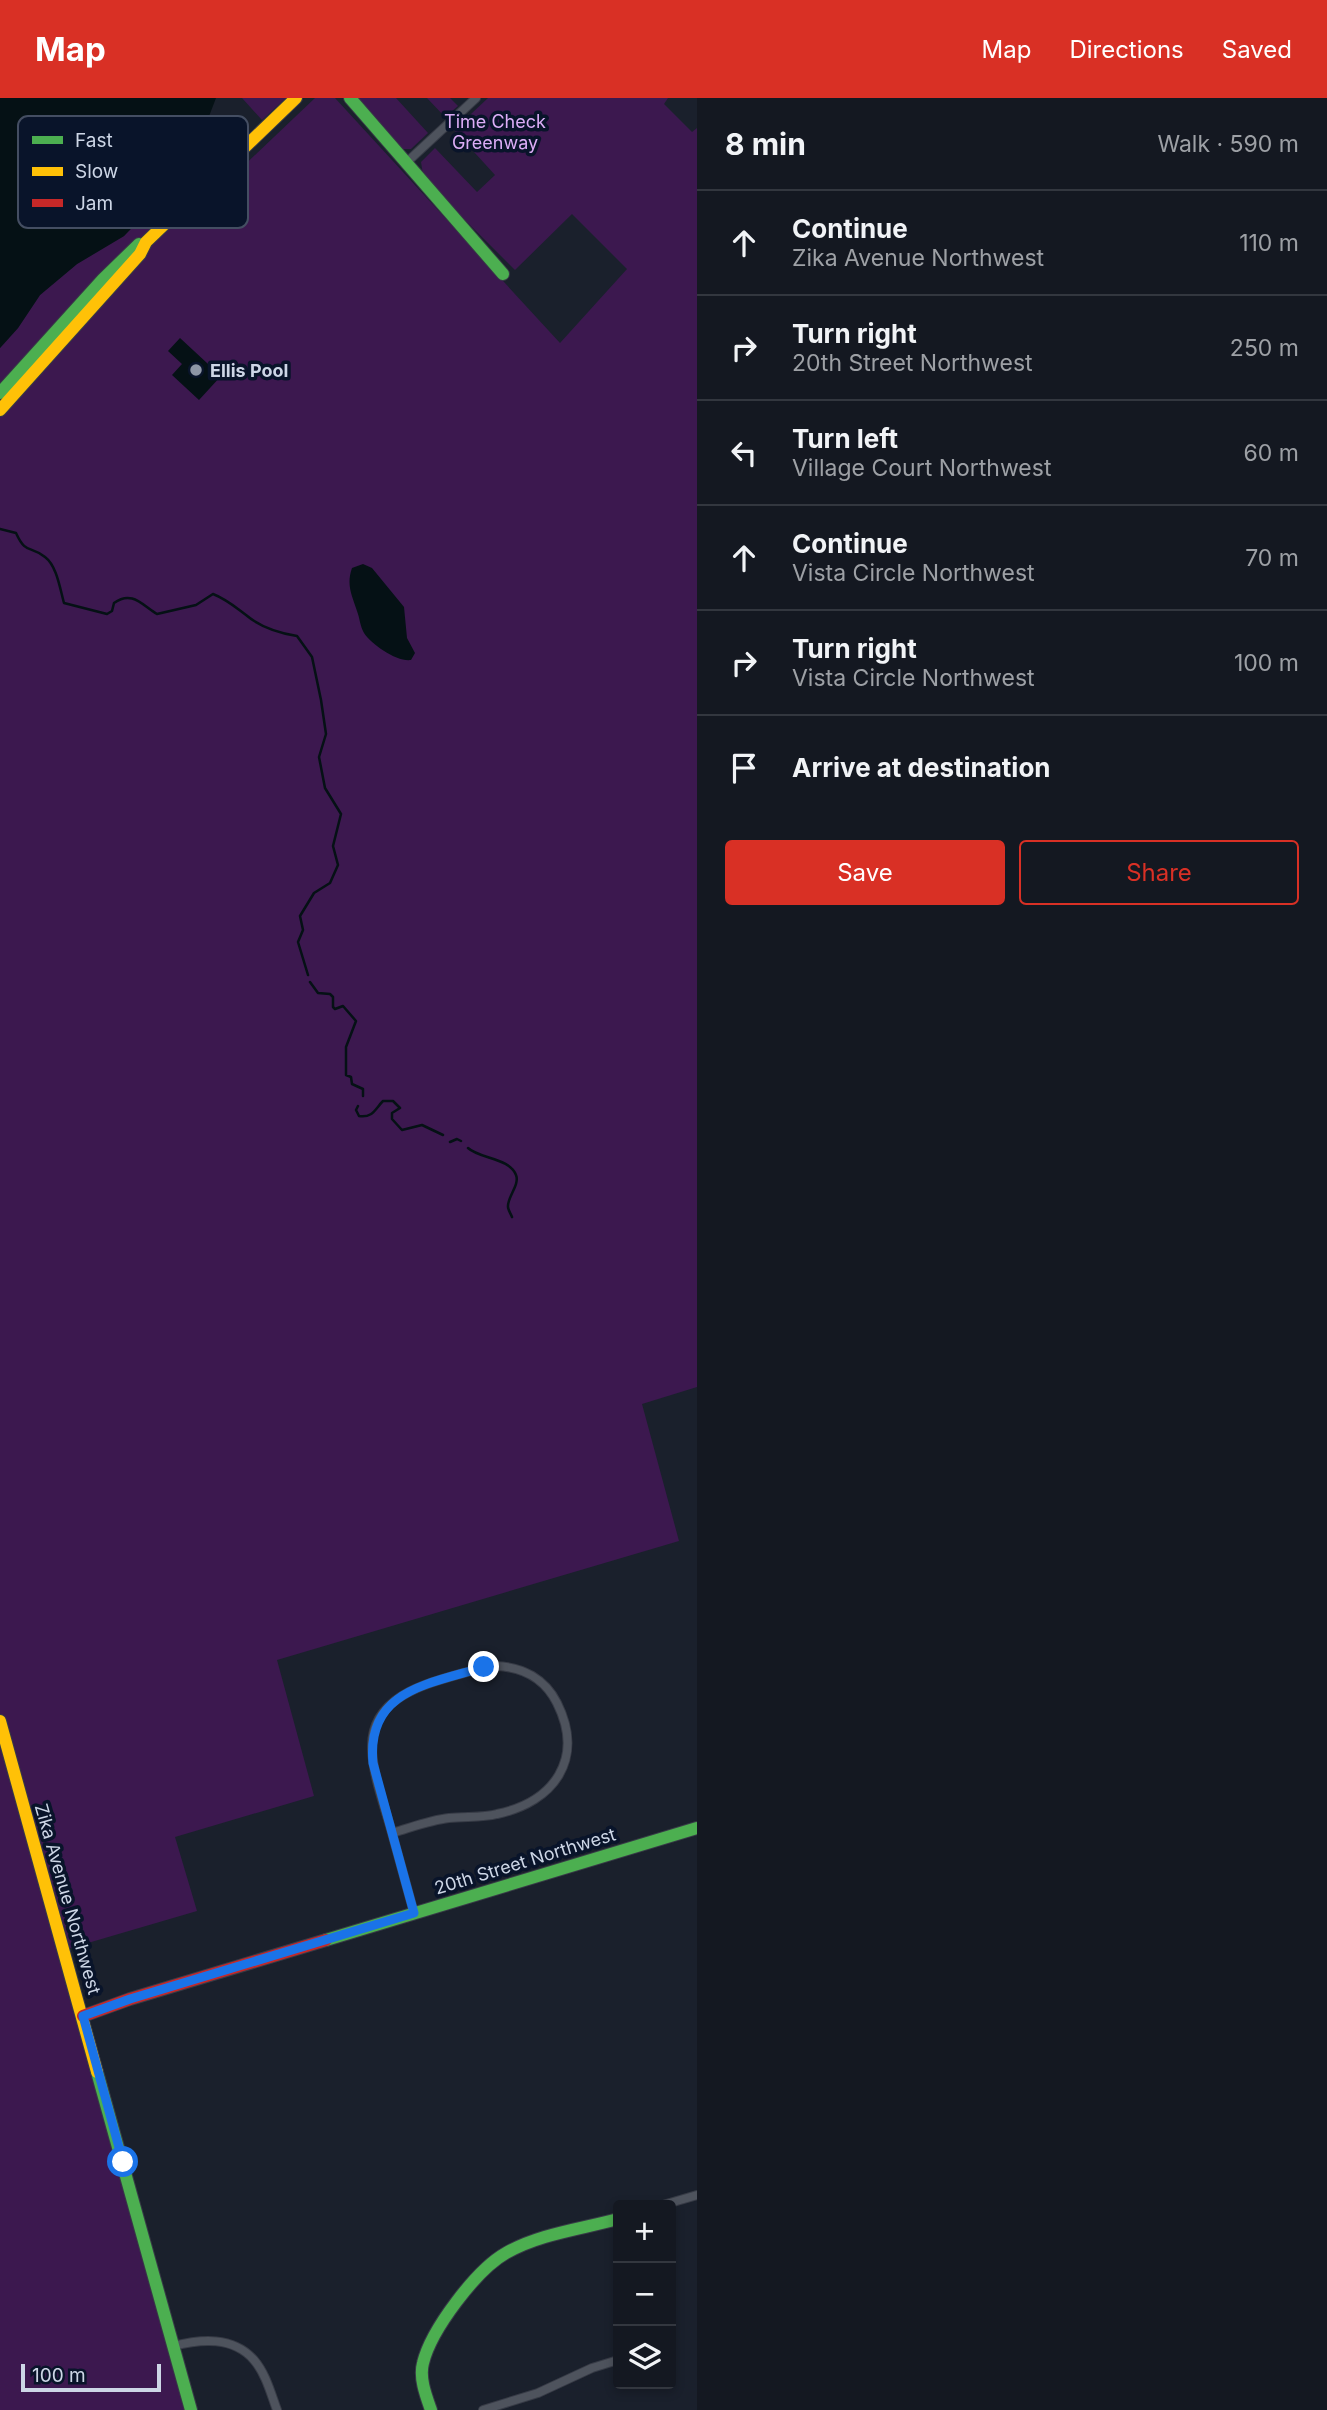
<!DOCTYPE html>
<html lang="en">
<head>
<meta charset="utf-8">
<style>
	body { margin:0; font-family:Inter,sans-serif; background:#21252e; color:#f1f3f6 }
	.controls { position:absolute; right:21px; bottom:21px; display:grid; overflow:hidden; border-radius:7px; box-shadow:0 4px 10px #0003 }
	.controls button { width:63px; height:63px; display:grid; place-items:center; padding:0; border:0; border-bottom:2px solid #33373f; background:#141821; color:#f1f3f6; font:35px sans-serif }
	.scale { position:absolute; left:21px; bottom:18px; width:140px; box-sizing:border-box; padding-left:7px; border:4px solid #cdd6e6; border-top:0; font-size:19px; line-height:24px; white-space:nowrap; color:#cdd6e6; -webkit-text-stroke:5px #09142a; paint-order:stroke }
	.stop { position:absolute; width:21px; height:21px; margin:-16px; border:5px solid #1a73e8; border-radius:50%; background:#fff }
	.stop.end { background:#1a73e8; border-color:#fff; box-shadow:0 2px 7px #0008 }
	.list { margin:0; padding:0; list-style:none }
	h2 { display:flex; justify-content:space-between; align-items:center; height:91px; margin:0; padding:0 28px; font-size:30px }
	h2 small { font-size:23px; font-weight:400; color:#9da0a5 }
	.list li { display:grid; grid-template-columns:46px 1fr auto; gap:21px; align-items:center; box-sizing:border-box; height:105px; padding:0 28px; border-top:2px solid #33373f }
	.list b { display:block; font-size:26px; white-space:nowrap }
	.list p { margin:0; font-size:23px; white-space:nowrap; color:#9da0a5 }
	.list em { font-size:23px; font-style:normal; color:#9da0a5 }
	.actions { display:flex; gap:14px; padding:21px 28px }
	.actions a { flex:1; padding:16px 0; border:2px solid #d93025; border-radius:7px; text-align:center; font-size:24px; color:#d93025 }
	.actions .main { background:#d93025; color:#fff }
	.icon { flex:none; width:38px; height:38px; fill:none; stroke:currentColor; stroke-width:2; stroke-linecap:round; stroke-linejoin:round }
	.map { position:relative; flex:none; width:697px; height:2312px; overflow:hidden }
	header { display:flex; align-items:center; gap:42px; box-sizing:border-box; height:98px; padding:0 35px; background:#d93025; color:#fff }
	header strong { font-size:33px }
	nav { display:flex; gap:38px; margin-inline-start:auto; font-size:24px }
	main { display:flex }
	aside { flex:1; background:#141821 }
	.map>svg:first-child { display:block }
</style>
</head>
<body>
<header>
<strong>Map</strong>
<nav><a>Map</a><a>Directions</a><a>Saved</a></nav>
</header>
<main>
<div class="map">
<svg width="697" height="2312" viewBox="0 0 697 2312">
	<rect width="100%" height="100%" fill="#1a202c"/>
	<path fill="#3c184f" d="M242 0H286L262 22Z
		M315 0H335L560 245 627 171 572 116 515 172 456 113 423 76 421 64 435 50 477 94 495 77 454 32 488 0H668L664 6 692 34 697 30V1289L642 1306 679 1443 277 1562 314 1698 175 1739 197 1813 64 1852 191 2312H0V250L18 230 40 197 77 166 124 138 148 114 181 75 190 67 200 39 235 76Z
		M357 0H396L428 35 411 51H402Z
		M427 0H450L458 8 445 19Z"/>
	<path fill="#051115" d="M0 0H216L190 68 124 138 77 166 40 197 18 230 0 250Z
		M180 240 221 278 199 302 172 277 182 266 168 253Z
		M363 466 372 470 404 509 407 540 415 555 411 562C397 564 372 547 364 535 360 528 360 521 357 513 352 497 346 487 352 470Z"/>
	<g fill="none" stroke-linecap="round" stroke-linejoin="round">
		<path stroke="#051115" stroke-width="2.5" d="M0 431 16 435C26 457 30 447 45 459 57 468 60 491 64 505L107 516 112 513 114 505C132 492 142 507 157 516L196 507 213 496C226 501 234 508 246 517 260 529 279 535 297 538L312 559 321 602 326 636 319 659 325 690 341 716 333 748 338 767 330 785 314 795 300 818 303 832 298 844 308 877
			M310 884 318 895 330 896 333 899V909L335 911 343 908 356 923 346 949V977L351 979 352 986 363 991V998
			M358 1008 356 1012 359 1018C373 1020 375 1011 383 1003H393L400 1010 392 1015V1021L402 1032 422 1027 443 1037
			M450 1044 457 1041 461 1043
			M468 1050C480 1061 510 1060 516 1077 520 1087 507 1099 508 1109 508 1112 511 1116 512 1119"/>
		<defs>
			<path id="street" d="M407 64 476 0
				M496 1568C523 1569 545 1581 557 1605 585 1661 554 1704 497 1716 482 1720 465 1718 449 1720 430 1722 410 1730 392 1735 385 1709 373 1679 372 1651 370 1592 440 1583 484 1569Z
				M392 1735 414 1815
				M663 2107 697 2097
				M173 2248C201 2241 233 2238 254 2262 266 2276 271 2296 277 2312
				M483 2312 538 2295 592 2270 618 2262"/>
			<path id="fast" d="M350 0 503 176
				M0 295 103 181 139 146
				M326 1842 697 1730
				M97 1974 191 2312
				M431 2312C426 2298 419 2280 423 2265 431 2232 476 2172 506 2155 539 2136 581 2131 618 2121"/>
			<path id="slow" d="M0 312 140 156 146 144 296 0
				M0 1623 97 1974"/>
			<path id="jam" d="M83 1918 130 1901 326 1842"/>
		</defs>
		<use href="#street" stroke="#373b46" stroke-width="10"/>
		<use href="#fast" stroke="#373b46" stroke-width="14"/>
		<use href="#slow" stroke="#373b46" stroke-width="14"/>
		<use href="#jam" stroke="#373b46" stroke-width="14"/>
		<use href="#street" stroke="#4e535d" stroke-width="8"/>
		<use href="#fast" stroke="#4caf50" stroke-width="12"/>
		<use href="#slow" stroke="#ffc107" stroke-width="12"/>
		<use href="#jam" stroke="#c62828" stroke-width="12"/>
	</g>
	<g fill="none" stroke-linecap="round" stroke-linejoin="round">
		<path stroke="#1a73e8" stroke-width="9" d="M123 2064 83 1918 130 1901 414 1815 373 1665C366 1592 429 1586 484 1569"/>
	</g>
	<circle fill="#8e96a5" stroke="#09142a" stroke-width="2.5" cx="196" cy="272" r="7"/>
	<g text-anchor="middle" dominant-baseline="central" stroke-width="7" stroke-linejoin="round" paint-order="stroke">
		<g font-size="18" fill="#dcadf7" stroke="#09142a">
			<text x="495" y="23">Time Check<tspan x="495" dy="21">Greenway</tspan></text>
		</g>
		<g font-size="18" font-weight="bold" fill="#cdd6e6" stroke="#09142a" text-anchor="start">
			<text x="210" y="272">Ellis Pool</text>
		</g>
		<g font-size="18" fill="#cdd6e6" stroke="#09142a">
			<text transform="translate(525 1763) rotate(-17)">20th Street Northwest</text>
			<text transform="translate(68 1801) rotate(74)">Zika Avenue Northwest</text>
		</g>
	</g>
	<rect x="18" y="18" width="230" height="112" rx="10" fill="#09142a" stroke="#444e62" stroke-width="2"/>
	<rect x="32" y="38" width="31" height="8" fill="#4caf50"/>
	<rect x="32" y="69" width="31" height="9" fill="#ffc107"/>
	<rect x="32" y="101" width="31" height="8" fill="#c62828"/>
	<g font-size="19" fill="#cdd6e6">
		<text x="75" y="49">Fast</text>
		<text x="75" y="80">Slow</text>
		<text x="75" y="112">Jam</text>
	</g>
</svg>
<div class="controls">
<button>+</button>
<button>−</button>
<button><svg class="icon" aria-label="layers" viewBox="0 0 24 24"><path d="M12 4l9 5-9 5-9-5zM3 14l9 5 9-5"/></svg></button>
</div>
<div class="scale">100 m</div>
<div class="stop" style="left:123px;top:2064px"></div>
<div class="stop end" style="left:484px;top:1569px"></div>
</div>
<aside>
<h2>8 min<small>Walk · 590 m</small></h2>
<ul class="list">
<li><svg class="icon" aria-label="ahead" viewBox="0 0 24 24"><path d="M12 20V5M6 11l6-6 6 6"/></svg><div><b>Continue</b><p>Zika Avenue Northwest</p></div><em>110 m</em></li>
<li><svg class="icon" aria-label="right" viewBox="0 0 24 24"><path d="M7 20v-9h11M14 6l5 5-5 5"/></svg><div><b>Turn right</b><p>20th Street Northwest</p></div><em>250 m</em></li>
<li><svg class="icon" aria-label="left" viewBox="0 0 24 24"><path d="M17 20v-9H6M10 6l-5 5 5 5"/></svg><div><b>Turn left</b><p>Village Court Northwest</p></div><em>60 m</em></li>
<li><svg class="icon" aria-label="ahead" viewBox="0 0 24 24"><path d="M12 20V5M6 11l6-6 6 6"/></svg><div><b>Continue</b><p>Vista Circle Northwest</p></div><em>70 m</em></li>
<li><svg class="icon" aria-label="right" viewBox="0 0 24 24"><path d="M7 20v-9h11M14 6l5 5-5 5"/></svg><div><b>Turn right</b><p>Vista Circle Northwest</p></div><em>100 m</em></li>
<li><svg class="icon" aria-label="arrive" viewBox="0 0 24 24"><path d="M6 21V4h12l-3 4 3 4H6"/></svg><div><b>Arrive at destination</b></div></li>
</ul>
<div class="actions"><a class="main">Save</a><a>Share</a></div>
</aside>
</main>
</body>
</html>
